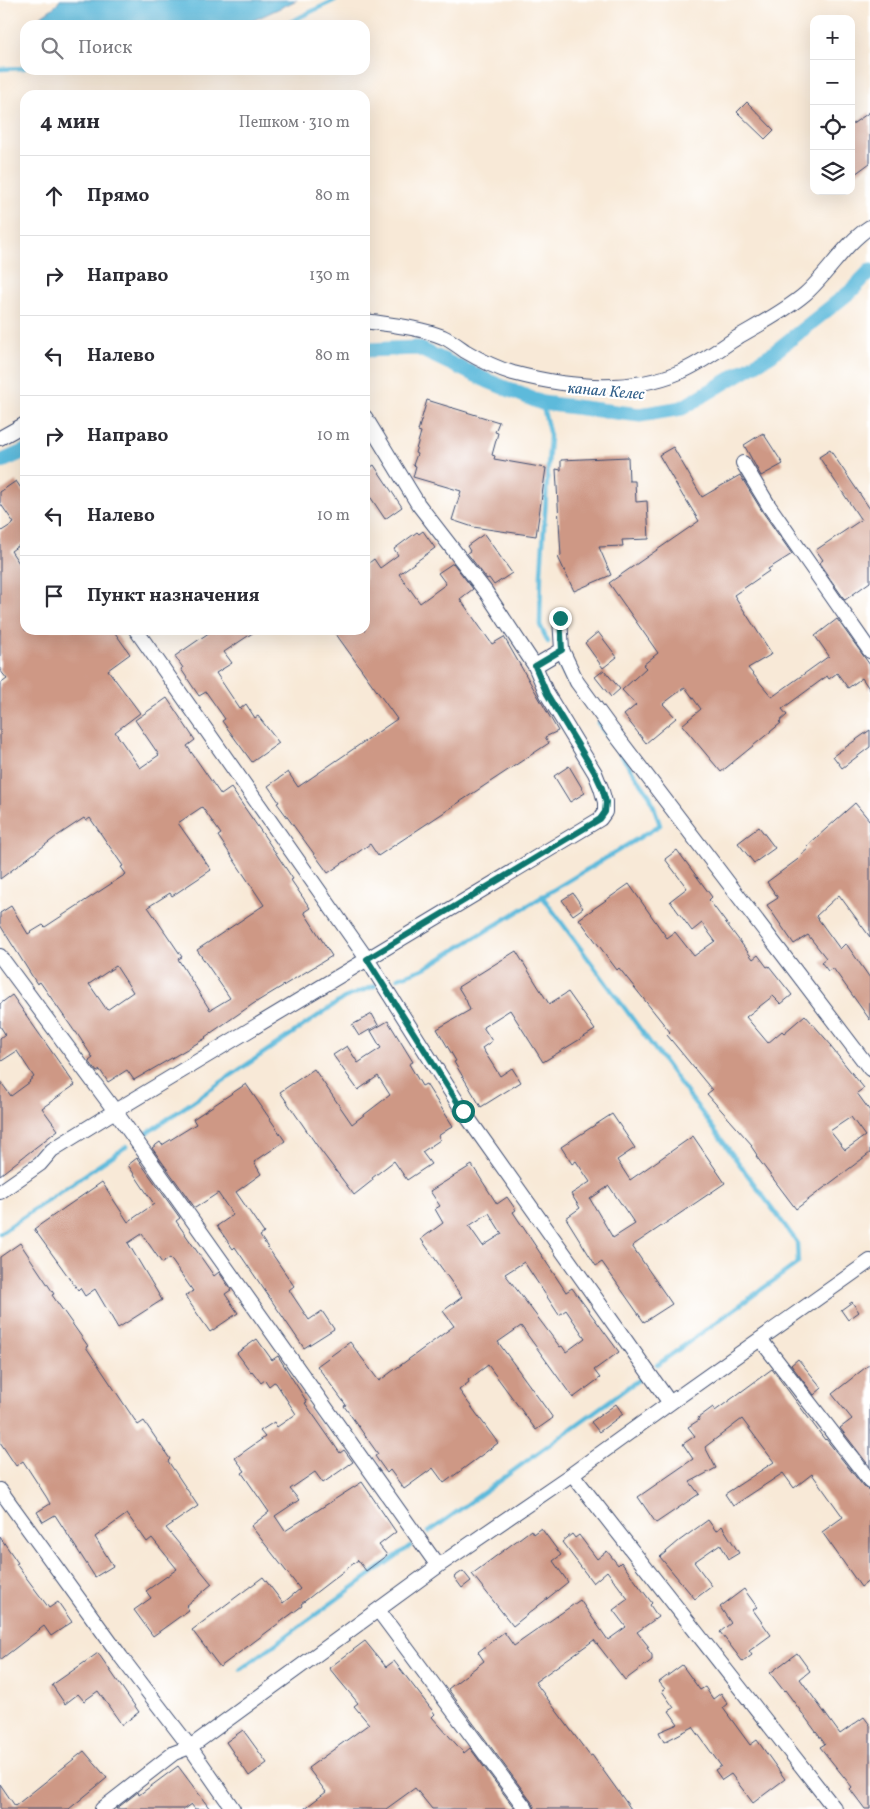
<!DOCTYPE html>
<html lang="ru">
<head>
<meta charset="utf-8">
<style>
	body { margin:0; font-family:Vollkorn,serif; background:#f2f2f3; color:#2b2b33 }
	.controls { position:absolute; right:15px; top:15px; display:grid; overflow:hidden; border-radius:10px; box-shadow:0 5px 20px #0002 }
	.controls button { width:45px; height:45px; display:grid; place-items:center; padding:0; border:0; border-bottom:1px solid #e1e1e2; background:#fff; color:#2b2b33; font:25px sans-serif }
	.stop { position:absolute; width:15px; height:15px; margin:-11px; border:4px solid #0f766e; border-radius:50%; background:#fff }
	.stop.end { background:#0f766e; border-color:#fff; box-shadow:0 1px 5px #0008 }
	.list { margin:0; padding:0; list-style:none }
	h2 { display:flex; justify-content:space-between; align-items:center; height:65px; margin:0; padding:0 20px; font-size:21px }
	h2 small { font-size:16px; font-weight:400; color:#7c7c81 }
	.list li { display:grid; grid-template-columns:32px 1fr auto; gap:15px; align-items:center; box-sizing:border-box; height:80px; padding:0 20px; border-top:1px solid #e1e1e2 }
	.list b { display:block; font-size:19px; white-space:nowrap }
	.list em { font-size:16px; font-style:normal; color:#7c7c81 }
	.icon { flex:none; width:28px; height:28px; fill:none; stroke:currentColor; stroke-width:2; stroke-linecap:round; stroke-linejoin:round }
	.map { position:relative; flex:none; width:870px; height:1809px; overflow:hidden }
	.search { position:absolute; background:#fff; box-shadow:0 5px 20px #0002; left:20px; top:20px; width:350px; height:55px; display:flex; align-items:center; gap:12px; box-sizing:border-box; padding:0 18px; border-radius:15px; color:#7c7c81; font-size:19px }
	.panel { position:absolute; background:#fff; box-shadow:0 5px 20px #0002; left:20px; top:90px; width:350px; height:545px; border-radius:15px }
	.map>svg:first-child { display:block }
</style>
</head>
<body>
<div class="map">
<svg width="870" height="1809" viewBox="0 0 870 1809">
	<rect width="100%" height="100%" fill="#fff"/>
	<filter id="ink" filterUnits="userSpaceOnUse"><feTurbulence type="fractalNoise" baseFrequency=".02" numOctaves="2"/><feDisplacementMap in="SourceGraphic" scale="10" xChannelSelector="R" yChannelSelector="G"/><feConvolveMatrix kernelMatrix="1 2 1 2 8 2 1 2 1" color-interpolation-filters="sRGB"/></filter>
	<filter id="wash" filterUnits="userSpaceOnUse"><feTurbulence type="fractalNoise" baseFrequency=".0096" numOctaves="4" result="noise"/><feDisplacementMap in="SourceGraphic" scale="20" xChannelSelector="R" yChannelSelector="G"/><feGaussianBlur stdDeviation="1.12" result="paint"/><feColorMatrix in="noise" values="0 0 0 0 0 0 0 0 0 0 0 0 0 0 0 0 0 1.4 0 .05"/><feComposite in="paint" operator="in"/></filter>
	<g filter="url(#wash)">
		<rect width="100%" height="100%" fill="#f8e9d7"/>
		<path fill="#5dbadb" stroke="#3c749c" d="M60 0H297L252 21 229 25H35C39 13 54 11 60 0Z"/>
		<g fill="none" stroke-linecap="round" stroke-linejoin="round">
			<path stroke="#5dbadb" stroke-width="4.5" d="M284 25 335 0
				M0 69 25 68
				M542 403 550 436 541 573 540 625 548 642
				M559 664 572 686
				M542 896 797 1242 798 1263 657 1365
				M398 978 425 968 660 825 650 796 598 723
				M147 1133 344 998 375 986
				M0 1233 127 1146
				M429 1532 638 1380
				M241 1669 410 1546"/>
			<path stroke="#5dbadb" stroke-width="15" d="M365 350 418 348 488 381 542 403 640 415 682 408 772 354 851 291 870 271
				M0 462 25 451"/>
		</g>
		<g id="blocks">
			<path fill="#ce9885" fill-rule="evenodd" d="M747 102 774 130 765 139 737 112Z
				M870 112V163L851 177V125Z
				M427 400 499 422 495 432 498 433 492 455 495 456 494 459 546 468 536 536 473 527 452 520 461 491 413 477 416 466 413 465 417 454 415 453 421 432 418 431Z
				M763 433 783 464 761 476 744 445Z
				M673 447 702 497 740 475 762 511 792 554 768 569 769 571 734 595 772 654 748 668 772 697 829 656 815 636 837 619 870 665V690L862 678 848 688 837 673 829 679 827 676 782 709 787 715 779 722 781 723 721 772 682 725 701 709 685 687 663 704 676 718 646 743 624 715 636 705 622 690 646 668 643 665 658 653 609 583 699 521 685 498H684L659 455Z
				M830 450 870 509V582L845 600 819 563 823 560 816 550 861 520 819 457Z
				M628 457 629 481H635L636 502 647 501 649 539 622 540 623 546 599 547 611 575 574 591 558 557 561 556 556 469 561 470V460Z
				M374 465 402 507 385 519 365 489V471Z
				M16 481 25 494V541L11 551 25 572V630H113L130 654 108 670 140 713 115 732 140 768 159 755 135 720 167 698 195 740 187 746 221 795 231 788 267 840 293 879 291 880 310 908 304 912 332 956 253 1004 205 1037 206 1038 134 1080 127 1070 108 1082 100 1070 97 1072 89 1061 93 1058 76 1032H75L40 982 37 984 0 925V913L11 906 28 934 43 925 45 927 126 874 121 867 123 866 90 818 86 821 84 818 57 836 0 879V684L7 679 0 670V532L14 523 0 503V492ZM202 807 221 834 218 836 264 905 197 950 230 998 210 1010 178 959 182 957 148 907 170 893 172 896 211 870 178 823ZM116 966 133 992 107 1010 89 984Z
				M423 531 435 548 399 574 420 603 446 584 438 573 453 563 473 589 460 599 492 644 504 637 558 731 545 737 549 743 378 856 370 844 328 873 277 803 279 802 268 786 288 772 298 787 397 719 333 630H365V566L374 559 380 568 398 555 394 549 417 532 419 534Z
				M484 534 512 573 494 585 489 578 487 579 467 553 470 551 467 546Z
				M213 630H257L224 652 232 663 216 673 240 709 246 704 255 718 258 716 279 743 252 762 222 721 225 719 206 692 199 696 181 669 183 668 175 656Z
				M598 632 617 657 603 668 585 643Z
				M604 670 620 689 611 697 595 677Z
				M870 730V747L842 768 833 756Z
				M569 766 585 793 570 802 554 776Z
				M855 803 870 821V937L839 895 816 916 840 949 845 944 847 945 870 978V1020L833 968 828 971 821 962 826 958 808 935 794 944 767 905 778 898 767 882 801 857 800 856 809 848 807 846Z
				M759 827 775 848 754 863 738 843Z
				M677 850 712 897 709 900 753 959 758 955 767 967 769 966 792 995 781 1004 773 996 746 1017 768 1043 782 1031 784 1033 805 1015 831 1045 830 1046 864 1088 857 1093 870 1111V1153L796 1209 756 1156 757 1155 751 1146 752 1145 707 1094 712 1090 667 1035 670 1032 619 968 617 970 579 919 629 884 667 938 675 932 694 956 715 941 702 923 692 931 670 901 687 888 665 859ZM851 1117 865 1136 845 1150 830 1131Z
				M573 893 583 908 573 915 562 900Z
				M516 951 549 1004 568 992 595 1030 543 1062 510 1010 483 1027 492 1041 482 1048 500 1076 512 1068 521 1082 481 1107 454 1062 456 1061 437 1029 470 1010 466 1000 458 987Z
				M12 995 75 1085 42 1108 58 1130 0 1175V1081L11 1096 30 1082 29 1081 34 1077 17 1051 0 1062V1038L5 1034 0 1026V1004Z
				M372 1014 378 1025 359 1036 352 1025Z
				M388 1021 413 1062 409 1064 422 1086 426 1084 453 1126 438 1136 440 1140 422 1152 431 1164 407 1180 394 1161 372 1178 373 1180 354 1195 318 1147 280 1092 314 1069 352 1124 390 1095 378 1076 358 1090 333 1055 347 1046 358 1063 381 1048 371 1031Z
				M246 1084 285 1141 254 1162 261 1174 236 1192 264 1233 260 1236 294 1286 289 1290 309 1320 322 1311 334 1329 304 1348 235 1247 233 1249 217 1226 233 1215 218 1193 195 1208 152 1148 160 1142 162 1145 196 1124 193 1119Z
				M612 1114 635 1148 617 1160 630 1180 693 1136 725 1183 632 1246 672 1304 644 1322 602 1262 596 1266 566 1218 580 1208 571 1194 590 1182 576 1161 572 1164 561 1147ZM609 1186 635 1224 613 1238 590 1199Z
				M137 1158 180 1218 176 1221 214 1276 219 1272 231 1290 225 1294 238 1313 210 1332 185 1296 193 1291 170 1258 162 1263 142 1234 128 1243 162 1300 118 1328 95 1289 85 1296 80 1288 78 1290 34 1229 102 1182 128 1222 154 1204 128 1165Z
				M472 1165 497 1204 507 1197 516 1210 513 1212 566 1292 572 1288 619 1352 594 1370 600 1378 573 1398 521 1326 498 1342 553 1418 536 1430 488 1365 468 1380 469 1382 459 1390 498 1443 444 1483 433 1468 404 1489 390 1470 387 1473 375 1456 378 1454 344 1406 346 1405 317 1366 350 1342 379 1381 454 1326 443 1311 462 1297 421 1239 443 1223 435 1209 440 1206 430 1191ZM489 1213 502 1234 483 1246 469 1226ZM524 1262 559 1315 566 1310 585 1338 566 1352 562 1346 560 1347 505 1274Z
				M20 1243 54 1294 52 1295 88 1346 86 1347 138 1425 144 1421 170 1459 168 1461 198 1506 166 1528 212 1584 186 1606 189 1610 153 1636 134 1610 151 1598 146 1591 177 1569 152 1538 147 1542 127 1514 95 1537 113 1566 95 1577 55 1515 43 1522 37 1512 50 1504 47 1498 23 1461 16 1466 0 1442V1257Z
				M852 1302 859 1312 848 1320 841 1310Z
				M257 1339 272 1360 278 1356 307 1402 305 1403 340 1453 344 1450 353 1462 323 1483 315 1472 290 1489 299 1500 275 1516 285 1531 362 1482 396 1532 379 1545 387 1555 366 1571 358 1560 301 1604 302 1606 220 1667 192 1630 263 1577 283 1603 300 1589 251 1526 269 1512 242 1473 245 1471 235 1458 265 1437 260 1431 274 1422 277 1427 296 1414 276 1383 274 1382 269 1386 265 1380 261 1383 252 1371 251 1372 237 1353Z
				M798 1359 822 1388 814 1395 791 1365Z
				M870 1364V1467L840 1428 852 1419 832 1394Z
				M772 1369 825 1440 826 1439 863 1486 870 1490V1580L861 1587 822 1532 843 1517 812 1474 794 1488 783 1473 733 1506 725 1494 774 1462 742 1419 705 1447 716 1468 690 1482 699 1494 656 1523 638 1497 693 1459 683 1444 695 1436 688 1427 699 1420 698 1418 713 1407 715 1411Z
				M616 1404 623 1414 599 1432 591 1422Z
				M708 1520 716 1531 722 1526 739 1553 729 1559 720 1544 694 1562 712 1586 695 1599 660 1557 679 1541Z
				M541 1528 561 1555 553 1561 568 1582 513 1626 472 1574 531 1530 533 1534Z
				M572 1534 575 1538 579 1535 597 1559 607 1551 618 1565 621 1562 652 1603 650 1605 658 1617 637 1632 649 1647 647 1648 652 1655V1660L625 1680 594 1640 535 1682 590 1756 592 1755 631 1809H535L533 1804 448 1689 484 1661 478 1652 504 1632 514 1646 580 1600 608 1640 626 1627 613 1610 628 1599 607 1571 593 1583 562 1542Z
				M0 1537 18 1563 16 1564 49 1608 58 1602 72 1622 51 1636 44 1626 0 1660Z
				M463 1571 471 1581 462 1588 454 1577Z
				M744 1589 757 1607 753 1610 771 1635 749 1651 752 1655 743 1662 720 1632 731 1623 720 1607Z
				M365 1641 386 1667 394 1661 435 1714 432 1717 464 1753 470 1748 515 1809H432L415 1788 386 1809H304L326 1792 308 1768 369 1724 354 1706 358 1703 329 1668Z
				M98 1653 139 1712 122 1725 98 1691 84 1701 78 1694 65 1704 52 1685Z
				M797 1653 810 1671 800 1679 840 1734 864 1717 870 1725V1809H865L850 1789 852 1787 820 1747 825 1744 785 1690 784 1691 770 1673Z
				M682 1665 700 1690 705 1687 713 1699 721 1693 728 1704 723 1708 750 1745 757 1740 785 1779 753 1803 731 1774 722 1780 715 1770 721 1766 693 1727 664 1742 659 1732 678 1724 669 1711 674 1708 662 1691 665 1689 659 1682Z
				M243 1730 267 1763 249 1776 226 1742Z
				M84 1751 107 1778 69 1809H0V1784L15 1806Z
				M178 1766 210 1809H195L191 1804 184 1809H116L138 1792 139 1795Z"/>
		</g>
	</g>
	<g filter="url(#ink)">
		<use href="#blocks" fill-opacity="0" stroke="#3c4b70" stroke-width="1"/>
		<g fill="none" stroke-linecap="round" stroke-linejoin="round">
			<defs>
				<path id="minor" d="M365 321C391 325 418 327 443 337 450 340 458 346 465 351 480 360 496 368 513 373 566 387 628 394 680 372 700 364 719 349 738 337 760 324 785 311 805 294 828 274 845 243 870 227
					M0 438 25 424
					M743 463 769 506 870 651
					M560 618 562 650 577 682 615 734 870 1069
					M136 630 367 959 463 1111 670 1403
					M535 666 562 650
					M0 956 115 1111 438 1566
					M0 1192 40 1164 52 1150 115 1111 600 819 605 812V802L601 788 595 773 547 694 535 666 486 592 418 504 365 417
					M760 1339 870 1481
					M572 1474 835 1809
					M0 1490 121 1657 190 1747 233 1809
					M378 1610 526 1809
					M102 1809 174 1753 190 1747 438 1566 572 1474 670 1403 870 1261"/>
			</defs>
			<use href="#minor" stroke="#3c4b70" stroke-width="16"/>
			<use href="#minor" stroke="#fff" stroke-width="14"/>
		</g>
	</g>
	<g fill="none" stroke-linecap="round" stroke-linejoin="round" filter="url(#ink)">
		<path stroke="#0f766e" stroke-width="6" d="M463 1111 367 959 600 819 605 812 606 802 602 788 595 773 547 694 535 666 562 650 560 618"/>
	</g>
	<g text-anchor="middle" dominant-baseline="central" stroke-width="4.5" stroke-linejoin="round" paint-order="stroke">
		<g font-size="16" font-style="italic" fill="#32608a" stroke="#fff">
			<text transform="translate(606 392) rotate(5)">канал Келес</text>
		</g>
	</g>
</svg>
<div class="controls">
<button>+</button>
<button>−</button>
<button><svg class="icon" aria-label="locate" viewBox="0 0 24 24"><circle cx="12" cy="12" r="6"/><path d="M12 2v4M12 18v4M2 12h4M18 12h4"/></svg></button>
<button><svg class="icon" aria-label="layers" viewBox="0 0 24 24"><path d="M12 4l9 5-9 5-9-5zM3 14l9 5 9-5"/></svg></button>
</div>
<div class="stop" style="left:463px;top:1111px"></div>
<div class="stop end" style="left:560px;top:618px"></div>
<div class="search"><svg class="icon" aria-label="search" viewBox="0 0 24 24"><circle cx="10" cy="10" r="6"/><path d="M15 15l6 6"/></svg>Поиск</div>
<section class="panel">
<h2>4 мин<small>Пешком · 310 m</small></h2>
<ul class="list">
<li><svg class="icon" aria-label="ahead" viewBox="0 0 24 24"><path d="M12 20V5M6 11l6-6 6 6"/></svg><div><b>Прямо</b></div><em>80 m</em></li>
<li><svg class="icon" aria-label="right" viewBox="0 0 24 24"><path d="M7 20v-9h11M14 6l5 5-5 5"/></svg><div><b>Направо</b></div><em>130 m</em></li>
<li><svg class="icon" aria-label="left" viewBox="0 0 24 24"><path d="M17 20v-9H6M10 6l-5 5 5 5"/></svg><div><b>Налево</b></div><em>80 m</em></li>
<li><svg class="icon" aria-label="right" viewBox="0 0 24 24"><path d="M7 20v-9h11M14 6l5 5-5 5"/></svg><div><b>Направо</b></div><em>10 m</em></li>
<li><svg class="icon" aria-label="left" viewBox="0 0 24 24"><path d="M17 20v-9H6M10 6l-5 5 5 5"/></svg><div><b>Налево</b></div><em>10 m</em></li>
<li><svg class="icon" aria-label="arrive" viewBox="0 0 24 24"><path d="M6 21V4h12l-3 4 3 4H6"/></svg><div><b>Пункт назначения</b></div></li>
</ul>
</section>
</div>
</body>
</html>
